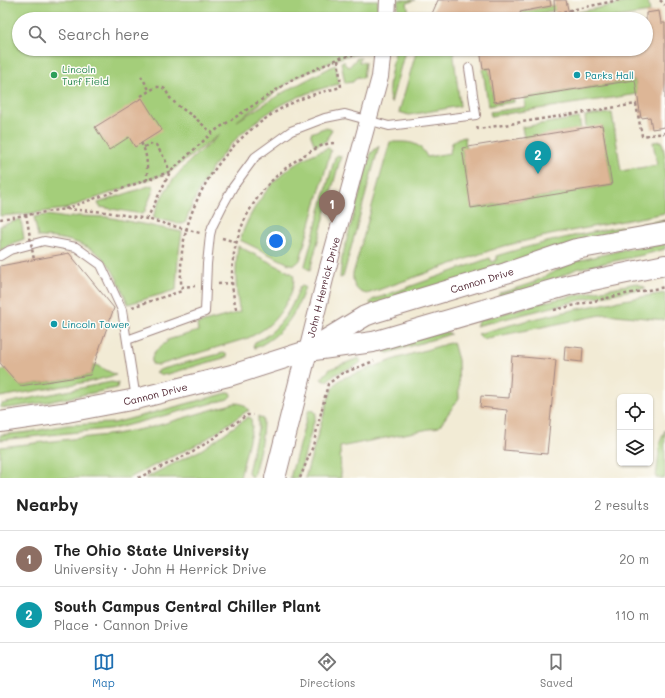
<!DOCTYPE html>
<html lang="en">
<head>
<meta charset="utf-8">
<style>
	body { margin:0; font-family:Mali,sans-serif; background:#f2f2f2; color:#222 }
	.controls { position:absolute; right:12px; bottom:12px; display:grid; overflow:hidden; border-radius:6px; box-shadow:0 1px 3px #0004 }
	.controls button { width:36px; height:36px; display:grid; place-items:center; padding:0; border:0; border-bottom:1px solid #e0e0e0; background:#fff; color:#222; font:20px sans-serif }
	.you { position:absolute; left:276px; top:241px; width:14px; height:14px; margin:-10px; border:3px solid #fff; border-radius:50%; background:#1a73e8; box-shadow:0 0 0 6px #1a73e833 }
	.badge { display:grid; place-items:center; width:26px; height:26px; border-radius:50%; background:#1f6fb2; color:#fff; font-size:13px; font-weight:700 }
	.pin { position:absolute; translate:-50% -33px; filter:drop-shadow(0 1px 2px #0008) }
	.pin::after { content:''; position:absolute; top:21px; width:14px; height:12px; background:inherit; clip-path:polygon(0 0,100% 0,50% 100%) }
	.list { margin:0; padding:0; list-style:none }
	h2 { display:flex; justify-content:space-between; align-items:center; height:52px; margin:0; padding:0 16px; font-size:17px }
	h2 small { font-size:13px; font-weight:400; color:#767676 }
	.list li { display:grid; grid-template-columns:26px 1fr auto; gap:12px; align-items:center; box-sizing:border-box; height:56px; padding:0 16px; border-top:1px solid #e0e0e0 }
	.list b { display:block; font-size:15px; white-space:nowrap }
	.list p { margin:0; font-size:13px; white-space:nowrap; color:#767676 }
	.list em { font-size:13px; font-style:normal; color:#767676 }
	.icon { flex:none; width:22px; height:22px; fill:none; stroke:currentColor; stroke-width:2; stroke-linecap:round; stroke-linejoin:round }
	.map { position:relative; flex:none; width:665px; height:478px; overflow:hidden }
	.search { position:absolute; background:#fff; box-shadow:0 1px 3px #0004; left:12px; right:12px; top:12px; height:44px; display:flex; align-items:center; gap:10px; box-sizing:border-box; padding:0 14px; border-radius:22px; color:#767676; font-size:15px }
	.sheet { height:164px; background:#fff }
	nav { display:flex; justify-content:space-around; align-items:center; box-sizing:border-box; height:56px; border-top:1px solid #e0e0e0; background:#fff; font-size:11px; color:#767676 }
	nav a { display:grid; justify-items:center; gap:2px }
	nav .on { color:#1f6fb2 }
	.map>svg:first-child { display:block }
</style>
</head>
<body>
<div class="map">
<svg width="665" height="478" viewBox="0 0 665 478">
	<rect width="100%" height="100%" fill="#fdfcf7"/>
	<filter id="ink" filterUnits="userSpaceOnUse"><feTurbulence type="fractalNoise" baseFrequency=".025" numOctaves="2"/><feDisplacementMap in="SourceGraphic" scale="8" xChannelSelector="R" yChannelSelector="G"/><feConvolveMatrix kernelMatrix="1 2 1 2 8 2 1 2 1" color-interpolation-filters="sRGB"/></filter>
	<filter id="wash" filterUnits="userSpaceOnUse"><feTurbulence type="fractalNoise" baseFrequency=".012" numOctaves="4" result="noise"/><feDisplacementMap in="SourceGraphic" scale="16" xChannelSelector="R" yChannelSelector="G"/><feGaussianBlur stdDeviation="0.9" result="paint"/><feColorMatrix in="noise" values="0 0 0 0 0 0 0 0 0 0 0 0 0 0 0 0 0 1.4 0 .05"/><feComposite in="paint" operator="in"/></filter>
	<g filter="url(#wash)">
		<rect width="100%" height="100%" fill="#f2ebd5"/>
		<path fill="#a4ce7a" stroke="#777652" d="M0 0H378V10L375 19H19V49H364L361 53 340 58 293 79 237 121 284 92 335 65 336 66 339 84C262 101 211 150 185 223L181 224 153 218C160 193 178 172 197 154 205 147 214 141 220 134L170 172 65 209 26 214 0 216Z
			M398 0H415L407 3 410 19H398Z
			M638 0H648L650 12 604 19H544Z
			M556 5 557 10 521 17V12Z
			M403 49 405 51 391 103C385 93 393 64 395 52Z
			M417 49H453L460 106 409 115 399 112Z
			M357 58H361L359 62H365L363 78 357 77 353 82 345 83 341 62 344 61 345 65 349 67Z
			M489 68 494 102 514 99V102L488 106 483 69Z
			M635 80 638 94 491 116 490 112 525 107 524 98Z
			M612 113 621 171 657 165 653 142 662 141 665 156V213L550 235 500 247 367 294C356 292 352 285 353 274L390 142C407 142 419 140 427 157L450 153 452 143 458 138 465 137 466 148 462 149 472 208 612 185 602 126 586 128 585 116Z
			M579 118 581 129 524 138 522 127Z
			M324 128 332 129 326 141 315 146 311 136V133Z
			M379 146 343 277 340 278 342 257 371 153Z
			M328 148 331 150 300 260C297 264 294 265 289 264L240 240C250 209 270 181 297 163 307 156 318 152 328 148Z
			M338 155 341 156 310 270 306 268 305 265 335 157Z
			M152 185 154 188 144 213 142 214 100 207 98 203Z
			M47 215 67 218 78 216 107 217 182 232 178 258 176 290 128 304C123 291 113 267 102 257 85 242 61 237 38 237L34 217Z
			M21 219 24 239 11 244 0 251V226Z
			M665 220V226L372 307 370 303 372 300 490 258 492 262 497 260 496 256C551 239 608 228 665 220Z
			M665 244V249L643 255 576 269 543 285 501 296 498 295 500 293 530 284 573 262 622 250Z
			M238 246 293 274C298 289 280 315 270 324 264 330 256 334 248 338L159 365 152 364C150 353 158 348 167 342V340L198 331 197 324 240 312C235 290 235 269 238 246Z
			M636 283 646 288 589 298 476 326 480 320 544 302Z
			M301 286 305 287C296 315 282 336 255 348L253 346 255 342C277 333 292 310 299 288Z
			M665 293V320L606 314 483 339 478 334C539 316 602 303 665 293Z
			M443 331 451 334 388 353 385 352 383 349Z
			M453 342 458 360 459 398 439 427 340 447 341 478H305L329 397C332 389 334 384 341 379L398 358Z
			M223 353 226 354 227 357 168 374 163 375 156 372 162 369Z
			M359 358 361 362C355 369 337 370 327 381H324L321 379 330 369Z
			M94 364 116 375 93 381 0 397V371L6 369 21 386 90 375Z
			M111 382 118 383 117 388 47 402 9 408 0 407V405L2 404Z
			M231 392V396L228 399 117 428 0 440V435L29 432 67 425 114 423Z
			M235 403C242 403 245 405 249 411H247L202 442 129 478H0V447L116 434 152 427Z
			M309 409 314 411 316 414 300 472 297 478H290Z
			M258 416 263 419C263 440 258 458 253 477L250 476 248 472 258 429Z
			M248 417 251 418 252 427 240 478H145L201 450Z
			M665 430V478H656L660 442Z"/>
		<g id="blocks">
			<path fill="#ddb696" d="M438 0H550L551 6 520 12 522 19H443V14L431 16Z
				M554 0H566L570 19H555Z
				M659 11 661 23H665V127L652 129 650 117 641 118 635 80 494 102 489 68 483 69 480 49H646V13Z
				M142 98 162 130 135 147 129 137 109 150 95 127Z
				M602 125 612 185 471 208 462 148Z
				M69 253 114 308 90 375 20 386 0 363V266Z
				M565 346 583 348 582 362 564 360Z
				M512 356 556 360 547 454 504 450 507 410 480 407 481 396 509 398Z"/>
		</g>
	</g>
	<g filter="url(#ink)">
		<use href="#blocks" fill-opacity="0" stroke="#9e8580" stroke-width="1"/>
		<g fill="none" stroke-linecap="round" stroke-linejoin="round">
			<defs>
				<path id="service" d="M0 256 10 250 44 241 76 247 101 265 122 310 136 399
					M127 340 205 312 207 264 210 235 212 227 223 205 233 187 255 157 291 131 325 118 345 114 389 126 476 115 469 68"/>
				<g id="minor">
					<path d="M387 19 388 0"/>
					<path id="s1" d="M307 351 327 271 380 77 383 49"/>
				</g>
				<g id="tertiary">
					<path id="s2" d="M314 347 365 316 373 313 506 273 576 249 665 233"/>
					<path id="s3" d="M0 422 62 413 136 399 232 375 307 351 373 342 569 285 665 265"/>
					<path d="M275 478 307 351"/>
				</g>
			</defs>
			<use href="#service" stroke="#9e8580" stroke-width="10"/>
			<use href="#minor" stroke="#9e8580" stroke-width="18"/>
			<use href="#tertiary" stroke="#9e8580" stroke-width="22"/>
			<path stroke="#9e8580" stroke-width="2.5" stroke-dasharray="3 3" stroke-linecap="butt" d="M660 0 665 5
				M528 19 619 0
				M141 76 150 91
				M141 96 156 87H161L165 89 170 98 177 105 194 117 212 133
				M477 127 478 129 636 104 642 136 665 133
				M141 143C148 154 147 167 147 180
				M144 147 150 144 156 145 165 159 170 172
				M67 209 106 212 147 219 200 233
				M0 219 65 209 169 172
				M147 219 170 172 213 132 293 79 340 58 361 53
				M222 238 236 242
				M218 284 232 283
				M181 287 195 286
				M132 307 182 291C180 278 181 265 182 252 190 191 230 137 284 107 302 97 321 92 341 87L338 59
				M236 309C234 299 232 289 232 279 231 230 258 184 300 158 309 152 324 142 336 143
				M554 310 620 295 665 287
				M138 478 193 452 247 415H253
				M300 478 313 446 328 384 341 374 374 361"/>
			<use href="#service" stroke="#fff" stroke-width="8"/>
			<use href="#minor" stroke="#fff" stroke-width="16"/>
			<use href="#tertiary" stroke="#fff" stroke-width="20"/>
			<path stroke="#9e8580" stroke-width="2.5" stroke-dasharray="3 3" stroke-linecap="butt" d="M26 214 34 260"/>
		</g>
	</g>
	<circle fill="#2e9e5b" stroke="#fdfcf7" stroke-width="1.5" cx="54" cy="75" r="4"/>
	<g fill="#0f9aa8" stroke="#fdfcf7" stroke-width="1.5">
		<circle cx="577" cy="75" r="4"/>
		<circle cx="54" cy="324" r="4"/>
	</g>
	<g text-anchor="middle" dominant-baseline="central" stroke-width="3" stroke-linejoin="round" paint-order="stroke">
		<g font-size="10" fill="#27864d" stroke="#fdfcf7" text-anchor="start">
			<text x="62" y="69">Lincoln<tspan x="62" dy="12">Turf Field</tspan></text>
		</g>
		<g font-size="10" fill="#0d838f" stroke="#fdfcf7" text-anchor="start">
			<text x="585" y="75">Parks Hall</text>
			<text x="62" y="324">Lincoln Tower</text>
		</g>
		<g font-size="10" fill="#4a1f2b" stroke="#fdfcf7">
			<text stroke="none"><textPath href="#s2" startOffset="182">Cannon Drive</textPath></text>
			<text stroke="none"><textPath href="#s1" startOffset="66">John H Herrick Drive</textPath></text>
			<text stroke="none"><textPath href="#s3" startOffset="158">Cannon Drive</textPath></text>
		</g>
	</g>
</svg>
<div class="controls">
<button><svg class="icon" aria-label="locate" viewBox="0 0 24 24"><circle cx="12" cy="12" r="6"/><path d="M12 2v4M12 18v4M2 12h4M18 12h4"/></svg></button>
<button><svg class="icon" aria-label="layers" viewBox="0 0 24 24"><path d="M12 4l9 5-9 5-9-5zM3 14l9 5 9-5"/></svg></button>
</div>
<div class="you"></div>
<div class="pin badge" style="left:332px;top:223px;background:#8d6e63">1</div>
<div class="pin badge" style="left:538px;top:174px;background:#0f9aa8">2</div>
<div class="search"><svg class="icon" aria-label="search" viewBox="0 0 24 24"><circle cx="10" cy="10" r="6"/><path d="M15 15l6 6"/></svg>Search here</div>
</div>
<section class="sheet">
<h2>Nearby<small>2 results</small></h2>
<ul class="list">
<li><span class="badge" style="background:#8d6e63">1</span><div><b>The Ohio State University</b><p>University · John H Herrick Drive</p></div><em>20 m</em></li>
<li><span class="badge" style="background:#0f9aa8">2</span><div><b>South Campus Central Chiller Plant</b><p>Place · Cannon Drive</p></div><em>110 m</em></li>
</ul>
</section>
<nav>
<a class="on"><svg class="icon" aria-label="map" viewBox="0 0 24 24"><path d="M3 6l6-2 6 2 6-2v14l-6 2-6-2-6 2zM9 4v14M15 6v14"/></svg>Map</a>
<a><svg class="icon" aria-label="directions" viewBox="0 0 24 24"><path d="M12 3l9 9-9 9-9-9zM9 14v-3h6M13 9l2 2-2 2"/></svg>Directions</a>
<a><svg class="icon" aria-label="saved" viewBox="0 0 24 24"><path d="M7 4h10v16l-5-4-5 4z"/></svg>Saved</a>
</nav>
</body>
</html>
